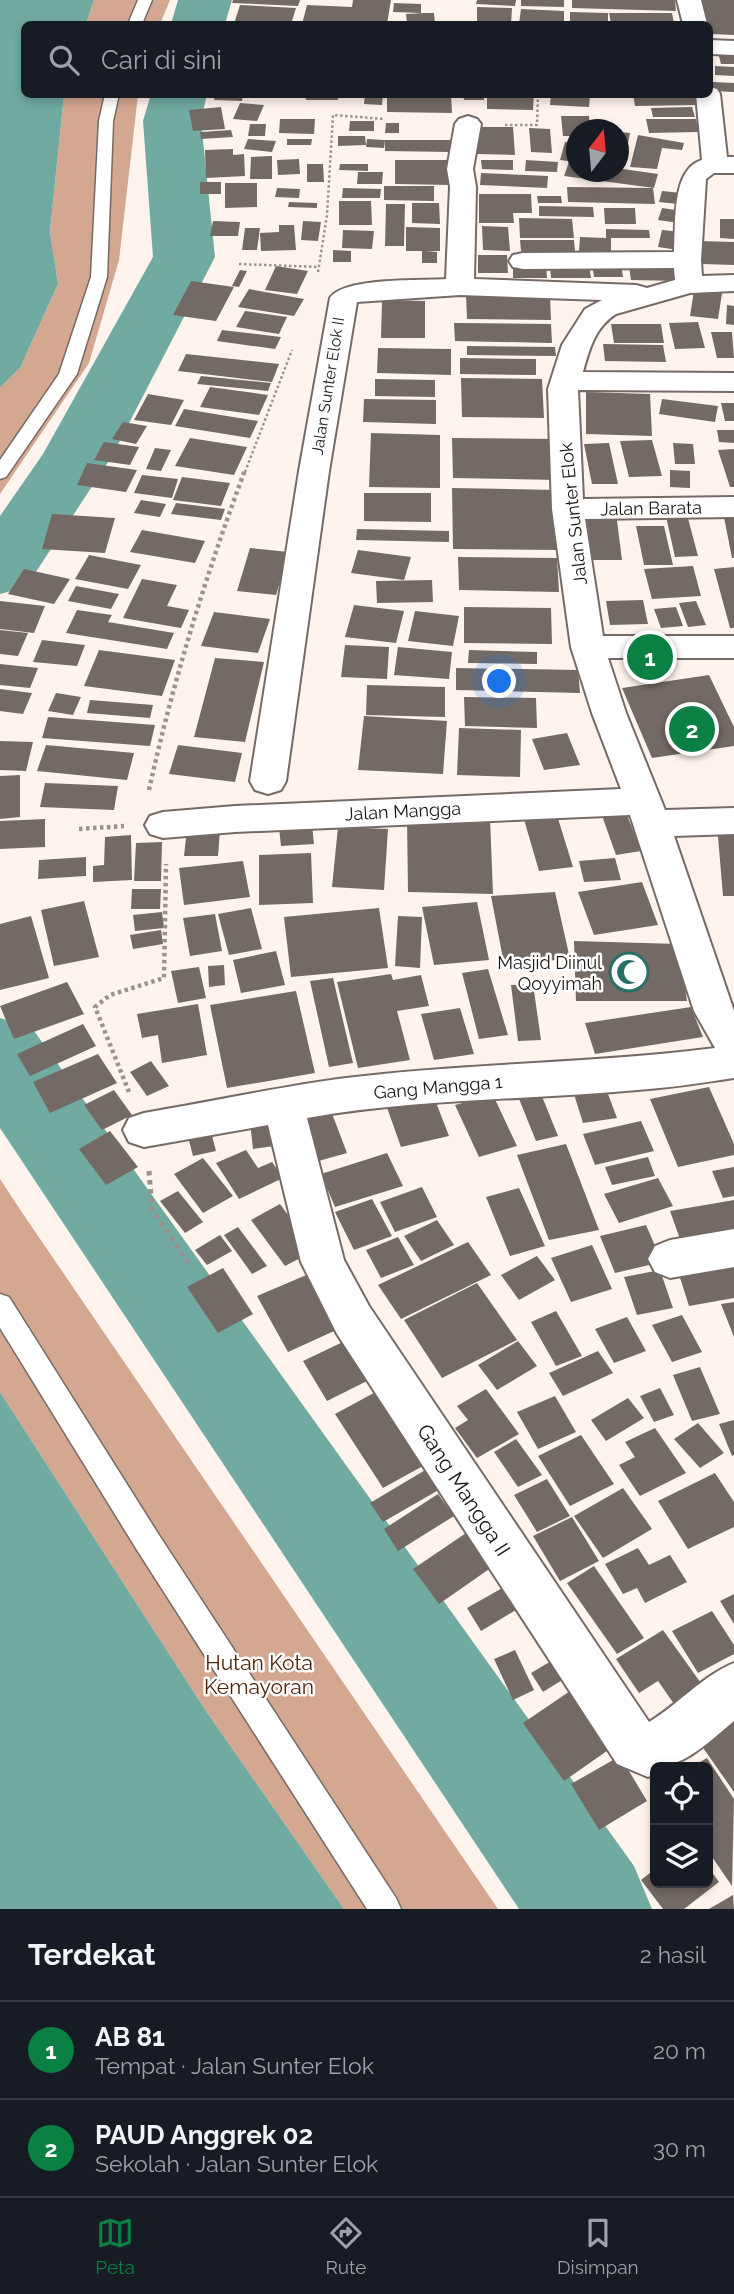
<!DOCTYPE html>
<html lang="id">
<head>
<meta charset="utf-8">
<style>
	body { margin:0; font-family:Raleway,sans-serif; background:#242831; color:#f1f3f6 }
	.controls { position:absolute; right:21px; bottom:21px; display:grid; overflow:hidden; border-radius:10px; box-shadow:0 4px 10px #0003 }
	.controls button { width:63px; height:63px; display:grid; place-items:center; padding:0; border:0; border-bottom:2px solid #363941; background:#171b24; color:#f1f3f6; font:35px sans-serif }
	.compass { position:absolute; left:566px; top:119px; width:63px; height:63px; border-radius:50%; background:#171b24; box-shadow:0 4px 10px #0003; rotate:16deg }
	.you { position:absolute; left:500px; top:682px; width:24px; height:24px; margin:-18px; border:5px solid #fff; border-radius:50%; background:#1a73e8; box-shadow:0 0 0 10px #1a73e833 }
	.badge { display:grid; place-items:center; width:46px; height:46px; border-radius:50%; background:#0b8043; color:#fff; font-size:23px; font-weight:700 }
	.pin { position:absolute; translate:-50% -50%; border:4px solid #fff; box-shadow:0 2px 7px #0006 }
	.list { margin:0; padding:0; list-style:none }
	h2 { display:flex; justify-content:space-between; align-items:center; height:91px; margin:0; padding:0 28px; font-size:30px }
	h2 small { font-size:23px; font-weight:400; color:#9ea1a6 }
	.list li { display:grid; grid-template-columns:46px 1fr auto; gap:21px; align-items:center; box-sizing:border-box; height:98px; padding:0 28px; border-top:2px solid #363941 }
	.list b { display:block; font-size:26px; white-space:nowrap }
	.list p { margin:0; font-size:23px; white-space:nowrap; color:#9ea1a6 }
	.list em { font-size:23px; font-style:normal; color:#9ea1a6 }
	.icon { flex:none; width:38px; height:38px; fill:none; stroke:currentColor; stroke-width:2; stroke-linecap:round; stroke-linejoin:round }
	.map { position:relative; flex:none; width:734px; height:1909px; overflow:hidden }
	.search { position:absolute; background:#171b24; box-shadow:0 4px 10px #0003; left:21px; right:21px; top:21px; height:77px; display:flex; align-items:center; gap:18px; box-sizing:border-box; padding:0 24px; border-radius:10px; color:#9ea1a6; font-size:26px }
	.sheet { height:287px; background:#171b24 }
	nav { display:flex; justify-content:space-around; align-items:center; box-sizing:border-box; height:98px; border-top:2px solid #363941; background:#171b24; font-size:19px; color:#9ea1a6 }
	nav a { display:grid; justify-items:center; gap:4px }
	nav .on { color:#0b8043 }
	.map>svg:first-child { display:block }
</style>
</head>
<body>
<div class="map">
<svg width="734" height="1909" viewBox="0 0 734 1909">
	<rect width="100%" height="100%" fill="#fff3ed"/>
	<path fill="#d4a790" d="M94 0H170L160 24H86Z
		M64 95H138L119 260 89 363 0 494V388L20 368 58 284 50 231Z
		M0 1179 23 1214 498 1909H344L206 1711 0 1392Z"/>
	<path fill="#70aaa1" d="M0 0H94L86 24H24V94L64 95 50 231 58 284 20 368 0 388Z
		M0 1392 206 1711 344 1909H0Z"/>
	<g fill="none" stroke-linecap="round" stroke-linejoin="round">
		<path fill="#70aaa1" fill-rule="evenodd" d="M178 0H232L225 24H171Z
			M151 94H207L201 121 215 257 112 456 26 587 0 594V516L43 454 153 257 143 121Z
			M0 1018 32 1028 634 1866 652 1909H519L0 1128Z"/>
	</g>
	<path fill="#746a65" d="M233 0H300L298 6 232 3Z
		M353 0H391L387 24H302L307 5 352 7Z
		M477 0H516L515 6 476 4Z
		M521 0H564V7L521 6Z
		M572 0H675L676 11 572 8Z
		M698 0H734V35L710 34V24H699Z
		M394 3 421 4V13L393 12Z
		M240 5 296 8 291 24H234Z
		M477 7 512 8 511 24H477Z
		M521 9 564 11V24H519Z
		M570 12 608 13V24H570Z
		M423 13H434L435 24H407L406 14Z
		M609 13H672L674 23H611Z
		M717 49H734V64H721Z
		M715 66 734 67V76L715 75Z
		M713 82 734 83V92L713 91Z
		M215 94H243L242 101 214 100Z
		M306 94H338V100H306Z
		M365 94H383L382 105 364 104Z
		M387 94H451L452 113 387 112Z
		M463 94H483L484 100H464Z
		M487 94H534L533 110 487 109Z
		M551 94 590 96 589 107 550 105Z
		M633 94H696L698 105 635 106Z
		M240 103 264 105 257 121 233 119Z
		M221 107 225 129 193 131 189 110Z
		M692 107 695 117H653L651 108Z
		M561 116H589L590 130H576V136H563Z
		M280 119H315L314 134 279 133Z
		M646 119H696L699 132 649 133Z
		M350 121H374V131H349Z
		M386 123H399V133H385Z
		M250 124H266L265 136H248Z
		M475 127H513L515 155 476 154Z
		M529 128 550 129 552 153 531 152Z
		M231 130 233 137 201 139 200 132Z
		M619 132 630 133 623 169 658 174 654 188 564 176 569 162 576 163V172H619Z
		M638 135 684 143 682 150 662 148 657 169 630 167Z
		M338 136H365L366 145 338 146Z
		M248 139 276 141 272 152 244 149Z
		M287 139H312L311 145H287Z
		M367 139 385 140 384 148 366 147Z
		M385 140H450V152L385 151Z
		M565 142 576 143V162L560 160Z
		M233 149V155L244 154 245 176 206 178 205 150Z
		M272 156V179H250L251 157Z
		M299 159 300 174 278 175 277 160Z
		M395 160H451V185L395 184Z
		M481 160H513V170L482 169Z
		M526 160 558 162 557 172 525 171Z
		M307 164H323L324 182H307Z
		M340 164H368V171L339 170Z
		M358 172H383L382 184H357Z
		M481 173 548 176 547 188 480 185Z
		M200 182H221V194H200Z
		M225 183H257V207L225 208Z
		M384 186H434V201L384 200Z
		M567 187 653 188 655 204 568 202Z
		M277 188 300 189 299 198 275 197Z
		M343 188 381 189 380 198H342Z
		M662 191 681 193 678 204 659 202Z
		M479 194H531L532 213H513L514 223H479Z
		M537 196H561L562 203H538Z
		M339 201H371L372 225H339Z
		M289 202 317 203V208L288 207Z
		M412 203H439L440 224 412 223Z
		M386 204H405L404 246H385Z
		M539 206 593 207 594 217 539 216Z
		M604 208H635L636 224H605Z
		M662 208 683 211 679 223 658 220Z
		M519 218 572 219 574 238H520Z
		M720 219H734V239L720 238Z
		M213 221 240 222 238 236H210Z
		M303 221 321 222 318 241 301 240Z
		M279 225H294L296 250 261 251 260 233 279 232Z
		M482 226 508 227 510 251 483 250Z
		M406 227 440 228V251H426L437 252V263H422V251H406Z
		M245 228H260L257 250H242Z
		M606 229 649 230 650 238H611V253L579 251 580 237 606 238Z
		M343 230 374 231 372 249 342 248Z
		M662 230 683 232 678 250 658 247Z
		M520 240H574L575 251H521Z
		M699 241 734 242V265L702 264Z
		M333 250 351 251V262H333Z
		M478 255H507L508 273H478Z
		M513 263 546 264 547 278H513Z
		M592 264H621L623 277H594Z
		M550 265H589L591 278H551Z
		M276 266 308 271 297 294 265 290Z
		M629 266 679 267 680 281 631 280Z
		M240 270 247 271 239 287 232 286Z
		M191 281 234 287 216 321 173 315Z
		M249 289 304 299 294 316 238 307Z
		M694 290 722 293 718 319 690 316Z
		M466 295 550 296 551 320 467 319Z
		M382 300 425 301V338H381Z
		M727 305 734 306V325L726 324Z
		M245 311 287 317 279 334 236 327Z
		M698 322 705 348 675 349 669 323Z
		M454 323 551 324 552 343 455 341Z
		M611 324H661L664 343H614Z
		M222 330 281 337 275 349 217 341Z
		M711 332H732L734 358H717Z
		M603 344 663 345 666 362 605 361Z
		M467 346 555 347 556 356 467 355Z
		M378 348 451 349V375L377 373Z
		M186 354 279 364 272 382 178 371Z
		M460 358 536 359V375L460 374Z
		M201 376 271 383 268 391 197 384Z
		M461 378 542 379 544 418 462 417Z
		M375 379 435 380V397L375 396Z
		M210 387 268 395 259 415 200 407Z
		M586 392 650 394 652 436 586 434Z
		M148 394 184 400 171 425 134 420Z
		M364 399 436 400V424L363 422Z
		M662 399 718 406 715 422 659 414Z
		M721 403H734V421H725Z
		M184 409 258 421 250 438 175 426Z
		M123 422 147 426 136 444 112 439Z
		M717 430H734V443L719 442Z
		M371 433 440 435V488L369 487Z
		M190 438 247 447 234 475 175 466Z
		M452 438 555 439 558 480 453 478Z
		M652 440 662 476 629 477 620 441Z
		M104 442 139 447 130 465 94 460Z
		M609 443 618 484H592L584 444Z
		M673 443 693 444 695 464H675Z
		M155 448 171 450 161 471 146 469Z
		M734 449V487H730L718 450Z
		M87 463 137 470 126 492 77 485Z
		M670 470 690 471V488L670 487Z
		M142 475 178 479 172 498 134 493Z
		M182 477 230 483 221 506 173 500Z
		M452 488 556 490 559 550 453 549Z
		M364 493H431V522L364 521Z
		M141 500 166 504 160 517 134 513Z
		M176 503 225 509 221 520 171 514Z
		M686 511 698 556 675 557 665 512Z
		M723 512H734V558H732Z
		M586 513H616L622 560H592Z
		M52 514 115 518 105 553 42 549Z
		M636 526H664L673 565H644Z
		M357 529 449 531V542L356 540Z
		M142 530 205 541 195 563 130 552Z
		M250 548 289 552 276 595 237 591Z
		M358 550 411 557 404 580 351 573Z
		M89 555 141 565 128 589 75 579Z
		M458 557 557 558 559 592 459 590Z
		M693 566 701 596 652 599 644 569Z
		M734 567V628H730L714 569Z
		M24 569 70 579 54 604 8 594Z
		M142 579 177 585 167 606 189 610 181 628 123 618Z
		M432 580 433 602 377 603 376 581Z
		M76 586 119 594 111 609 68 601Z
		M643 600 648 624 610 625 606 601Z
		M0 601 45 606 34 633 0 629Z
		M696 601 706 625 688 627 679 603Z
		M354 605 404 611 396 643 345 637Z
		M464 607 551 608 552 644 464 643Z
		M676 607 683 626 661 628 654 609Z
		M77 610 112 615 108 622 174 633 167 649 66 633Z
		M415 611 459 616 453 646 408 641Z
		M214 612 270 619 258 653 201 646Z
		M0 630 28 633 18 656 0 654Z
		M42 640 85 645 77 666 33 662Z
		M345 645 389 647 387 679 341 677Z
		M398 647 452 652 449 679 394 675Z
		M660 649 665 663 639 666 634 652Z
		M99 650 175 660 162 696 84 686Z
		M469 650 537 652V664L468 663Z
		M215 658 264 662 245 742 194 737Z
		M0 664 38 668 30 688 0 685Z
		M456 668 578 670 580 693 456 690Z
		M709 675 734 727V746L652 758 622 688Z
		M367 685 445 687V717L366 715Z
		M0 689 32 693 23 714 0 711Z
		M56 693 81 697 73 715 48 711Z
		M464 697 536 698 537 728 465 726Z
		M90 700 153 705 150 718 87 713Z
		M364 716 447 721 443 774 358 770Z
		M48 717 155 725 150 746 42 738Z
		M459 728 521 730 520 777 457 775Z
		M567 733 580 765 544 770 532 739Z
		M0 741 33 742 26 771 0 770Z
		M46 745 134 753 127 780 37 771Z
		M178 745 242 753 235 782 169 774Z
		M20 775V817L0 819V776Z
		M45 783 118 786 114 810 40 807Z
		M624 807 641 851 616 855 600 810Z
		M556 812 573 867 539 871 523 816Z
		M407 818H490L493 894 408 892Z
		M45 819V847L0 849V821Z
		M312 825 314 844 281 846 279 828Z
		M717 825H734V896H723Z
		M338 827 388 829 384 890 332 887Z
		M187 829 220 830 218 856H184Z
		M131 835 132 880 93 882V866L104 865 105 837Z
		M162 842 161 881H134L136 843Z
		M311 853 313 903 259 905V855Z
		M86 857V876L38 879 39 860Z
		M615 858 621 880 584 882 579 861Z
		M243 861 250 897 184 905 179 868Z
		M642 882 658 925 594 935 578 892Z
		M132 889H161L160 909H131Z
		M555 892 570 959 504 964 491 896Z
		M84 901 99 957 54 966 41 910Z
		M477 902 489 960 434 965 422 907Z
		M251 908 262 949 229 955 218 914Z
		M379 908 388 968 291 977 284 917Z
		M162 912 164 928 135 931 133 915Z
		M215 914 222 951 190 956 183 918Z
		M31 916 49 978 0 990V924Z
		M398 916 422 917 420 968 395 966Z
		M161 930 163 944 133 949 130 935Z
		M574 941 679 944 687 1001H576Z
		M276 951 285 985 241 993 233 960Z
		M224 965 225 985 209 987 208 966Z
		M199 967 206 998 178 1003 171 971Z
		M488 969 508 1035 479 1039 462 973Z
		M391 974 393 980 421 975 429 1006 397 1011 410 1060 358 1068 337 982Z
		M333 978 353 1063 329 1067 310 981Z
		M67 982 84 1014 14 1039 0 1006Z
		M533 984 541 1040 518 1041 511 985Z
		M296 991 315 1073 227 1088 210 1005Z
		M198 1004 207 1055 162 1063 158 1035 142 1038 137 1014Z
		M691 1007 703 1037 595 1054 585 1023Z
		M460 1008 474 1054 434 1060 421 1014Z
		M83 1024 96 1046 30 1076 17 1054Z
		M98 1054 117 1083 50 1113 33 1082Z
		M151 1061 169 1086 147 1096 130 1072Z
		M537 1084 558 1136 536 1141 515 1089Z
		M605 1086 617 1118 583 1123 573 1091Z
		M709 1087 734 1144V1155L678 1167 650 1099Z
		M114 1090 132 1115 102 1130 84 1105Z
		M432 1092 449 1136 401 1147 385 1102Z
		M493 1095 517 1146 479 1157 455 1105Z
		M328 1103 347 1153 315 1162 296 1111Z
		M278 1118 282 1145 253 1149 250 1122Z
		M641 1121 654 1151 595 1165 583 1134Z
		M209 1124 216 1151 193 1156 186 1129Z
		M110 1131 138 1167 106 1185 79 1149Z
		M566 1144 599 1230 549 1240 517 1155Z
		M246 1150 258 1168 272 1162 283 1178 239 1199 216 1163Z
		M387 1153 403 1186 335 1207 321 1174Z
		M648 1157 655 1176 612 1185 605 1167Z
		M203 1158 233 1196 203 1213 174 1174Z
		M734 1167V1196L723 1198 712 1171Z
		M658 1178 673 1206 619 1223 604 1194Z
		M422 1187 437 1217 395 1232 380 1202Z
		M519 1188 545 1246 510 1256 486 1197Z
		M178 1191 203 1222 185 1233 160 1201Z
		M372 1199 392 1236 354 1250 335 1212Z
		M734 1200V1245L685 1253 670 1211Z
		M280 1204 314 1251 285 1266 251 1220Z
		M437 1220 454 1245 421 1261 404 1236Z
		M646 1225 662 1262 615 1273 600 1236Z
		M238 1227 267 1266 252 1274 224 1235Z
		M220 1235 232 1251 207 1265 195 1250Z
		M398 1237 414 1265 381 1278 366 1250Z
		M468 1242 491 1275 401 1319 378 1285Z
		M592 1245 612 1289 571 1302 551 1258Z
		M734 1252V1298L689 1306 675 1262Z
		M537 1256 555 1280 519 1300 501 1275Z
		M223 1268 253 1314 218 1333 187 1287Z
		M660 1270 673 1308 637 1315 624 1277Z
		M311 1273 343 1327 288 1352 257 1296Z
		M477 1283 517 1340 442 1378 404 1320Z
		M734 1302V1337L721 1304Z
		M556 1311 582 1356 556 1366 531 1322Z
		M682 1315 702 1352 672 1362 652 1325Z
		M627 1317 646 1351 614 1363 595 1329Z
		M347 1340 371 1379 327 1401 303 1361Z
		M518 1341 537 1366 497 1390 478 1365Z
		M598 1351 613 1373 563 1396 549 1373Z
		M700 1367 720 1414 692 1421 673 1375Z
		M383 1388 432 1461 383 1488 335 1414Z
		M660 1388 674 1415 654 1422 640 1396Z
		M486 1389 519 1434 477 1458 455 1428 468 1420 457 1406Z
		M555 1396 576 1432 538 1449 517 1412Z
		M628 1398 644 1418 606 1441 591 1420Z
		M734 1420V1455L732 1456 719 1424Z
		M698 1423 724 1453 700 1468 674 1439Z
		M655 1428 686 1473 640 1496 619 1465 635 1457 625 1442Z
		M581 1435 614 1484 570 1506 538 1456Z
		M516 1439 542 1475 518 1487 494 1452Z
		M442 1460 456 1480 383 1522 370 1503Z
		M715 1473 734 1502V1527L688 1549 658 1501Z
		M547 1479 570 1516 537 1532 514 1495Z
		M623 1488 652 1529 603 1558 574 1516Z
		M438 1494 454 1516 398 1551 384 1529Z
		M572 1517 599 1561 560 1581 533 1536Z
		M469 1531 495 1565 439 1604 413 1569Z
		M638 1548 649 1565 670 1555 687 1582 645 1603 637 1588 623 1594 605 1564Z
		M594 1566 644 1638 617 1654 567 1583Z
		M504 1587 519 1608 481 1631 467 1608Z
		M734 1594V1624L720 1601Z
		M712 1611 734 1645V1654L698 1673 672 1631Z
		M663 1630 703 1686 674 1704 658 1681 639 1693 616 1659Z
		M515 1650 534 1690 513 1700 494 1659Z
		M563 1654 575 1672 543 1692 531 1673Z
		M573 1689 614 1746 564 1781 523 1723Z
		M734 1706V1792L692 1732Z
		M620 1756 647 1801 599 1830 571 1784Z
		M707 1758 734 1799 732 1886 708 1851V1767H691Z
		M708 1867 719 1882 684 1909H663L641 1880 655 1869V1883H708Z
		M733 1895 734 1909H709Z"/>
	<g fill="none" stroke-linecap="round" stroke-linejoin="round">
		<defs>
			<path id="service" d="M138 0H152L142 24H128Z
				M105 94H119L113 121 107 277 77 374 6 477 0 479V460L59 374 91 277 99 121Z
				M0 1294 9 1297 157 1532 396 1898 401 1909H367L137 1550 0 1328Z"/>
			<path id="minor" d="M677 0H701L707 24H683Z
				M710 40 734 41V55L710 54Z
				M710 87 717 89 720 94 727 157H734V173H714L706 179 701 260 702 276 734 275V291L690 293 616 314C595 327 589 350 583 372L734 373V391L578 390 583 499 734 497V517L585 519 603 636H734V658H608L626 713 665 810 734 808V834L674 836 734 1011V1078C706 1082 677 1087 649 1089 535 1100 420 1098 307 1118L344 1260 369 1306 649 1722C679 1704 702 1676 734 1663V1721C712 1739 685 1767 655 1767V1774L648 1777 617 1764 337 1334 301 1262 268 1125 144 1147 129 1142 123 1130 129 1118 144 1113C209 1102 273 1088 338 1079 463 1063 590 1064 715 1048L694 1011 630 815 235 832 163 838 150 834 145 825 150 816 163 812 235 806 621 789 592 713 571 647 552 509 548 389 562 345 585 309 602 300 460 295 357 302 329 471 286 781 281 790 268 794 255 790 250 781 299 471 330 298C344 277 420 281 446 279L450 187 447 169 455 124 459 119 468 116 477 119 481 124 473 169 476 187 474 279 636 285 647 288 675 280 674 268 523 269 513 267 509 261 513 255 523 253 674 252C676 225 671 169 702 160L696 94H710Z
				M734 1229V1267L670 1278 655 1272 648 1259 655 1246 670 1240Z"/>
		</defs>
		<use href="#service" stroke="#756a65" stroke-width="3"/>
		<use href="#minor" stroke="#756a65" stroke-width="4"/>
		<path stroke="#9a928e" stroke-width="2.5" stroke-dasharray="2.5 2.5" stroke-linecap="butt" d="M505 125H537L538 94
			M239 264 319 267
			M318 272 327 215 333 115 384 119
			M245 472 292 350"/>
		<path stroke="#9a928e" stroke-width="4.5" stroke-dasharray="3.5 3.5" stroke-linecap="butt" d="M149 790C173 681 206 575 245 470
			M79 829 124 826
			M129 1092 95 1007 110 995 164 978 166 864"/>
		<path stroke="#9a928e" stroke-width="5" stroke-dasharray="4.5 4.5" stroke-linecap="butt" d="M149 1171 152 1210 189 1264"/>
		<use href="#service" fill="#fff" fill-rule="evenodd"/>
		<use href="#minor" fill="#fff" fill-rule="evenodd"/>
	</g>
	<defs>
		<symbol id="mosque-ring" viewBox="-11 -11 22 22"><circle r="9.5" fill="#fff" stroke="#286f66" stroke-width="1.5"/><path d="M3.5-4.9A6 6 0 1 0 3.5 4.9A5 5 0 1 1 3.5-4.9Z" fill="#286f66"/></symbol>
	</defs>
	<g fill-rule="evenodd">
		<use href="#mosque-ring" x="607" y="950" width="44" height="44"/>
	</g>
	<g text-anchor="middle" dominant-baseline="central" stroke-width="5" stroke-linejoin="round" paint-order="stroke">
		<g font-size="16" fill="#1c1816" stroke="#fff">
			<text transform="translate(328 386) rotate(-81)">Jalan Sunter Elok II</text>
		</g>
		<g font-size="18" fill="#1c1816" stroke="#fff">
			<text transform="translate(651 508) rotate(-1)">Jalan Barata</text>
			<text transform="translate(573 514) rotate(-96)">Jalan Sunter Elok</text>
			<text transform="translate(403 811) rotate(-3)">Jalan Mangga</text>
			<text transform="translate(438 1087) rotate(-5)">Gang Mangga 1</text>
		</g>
		<g font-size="18" fill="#1c1816" stroke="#fff" text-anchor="end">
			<text x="602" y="962">Masjid Diinul<tspan x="602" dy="21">Qoyyimah</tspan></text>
		</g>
		<g font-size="21" fill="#1c1816" stroke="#fff">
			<text transform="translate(464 1490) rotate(57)">Gang Mangga II</text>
		</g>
		<g font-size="21" fill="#4d2308" stroke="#fff">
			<text x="259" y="1662">Hutan Kota<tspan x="259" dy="24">Kemayoran</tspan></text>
		</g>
	</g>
</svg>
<div class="controls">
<button><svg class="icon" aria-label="locate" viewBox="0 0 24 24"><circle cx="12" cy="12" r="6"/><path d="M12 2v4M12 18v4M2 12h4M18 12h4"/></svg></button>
<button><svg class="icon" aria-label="layers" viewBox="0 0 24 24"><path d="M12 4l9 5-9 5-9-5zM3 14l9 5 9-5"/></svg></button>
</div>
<svg class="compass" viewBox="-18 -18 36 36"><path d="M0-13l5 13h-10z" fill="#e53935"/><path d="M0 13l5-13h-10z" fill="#9ea1a6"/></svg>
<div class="you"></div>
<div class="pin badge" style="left:650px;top:657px">1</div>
<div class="pin badge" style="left:692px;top:729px">2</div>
<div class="search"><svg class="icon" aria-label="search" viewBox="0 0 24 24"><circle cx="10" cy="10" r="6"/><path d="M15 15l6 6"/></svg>Cari di sini</div>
</div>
<section class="sheet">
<h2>Terdekat<small>2 hasil</small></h2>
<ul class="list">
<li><span class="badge">1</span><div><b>AB 81</b><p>Tempat · Jalan Sunter Elok</p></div><em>20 m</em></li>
<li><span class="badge">2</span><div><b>PAUD Anggrek 02</b><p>Sekolah · Jalan Sunter Elok</p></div><em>30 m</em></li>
</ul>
</section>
<nav>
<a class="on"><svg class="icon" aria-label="map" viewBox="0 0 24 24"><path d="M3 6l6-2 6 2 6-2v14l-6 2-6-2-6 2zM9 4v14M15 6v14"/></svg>Peta</a>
<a><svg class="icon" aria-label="directions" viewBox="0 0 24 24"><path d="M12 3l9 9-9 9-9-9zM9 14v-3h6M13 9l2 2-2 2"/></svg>Rute</a>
<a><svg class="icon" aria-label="saved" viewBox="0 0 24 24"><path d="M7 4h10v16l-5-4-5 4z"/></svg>Disimpan</a>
</nav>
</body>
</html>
